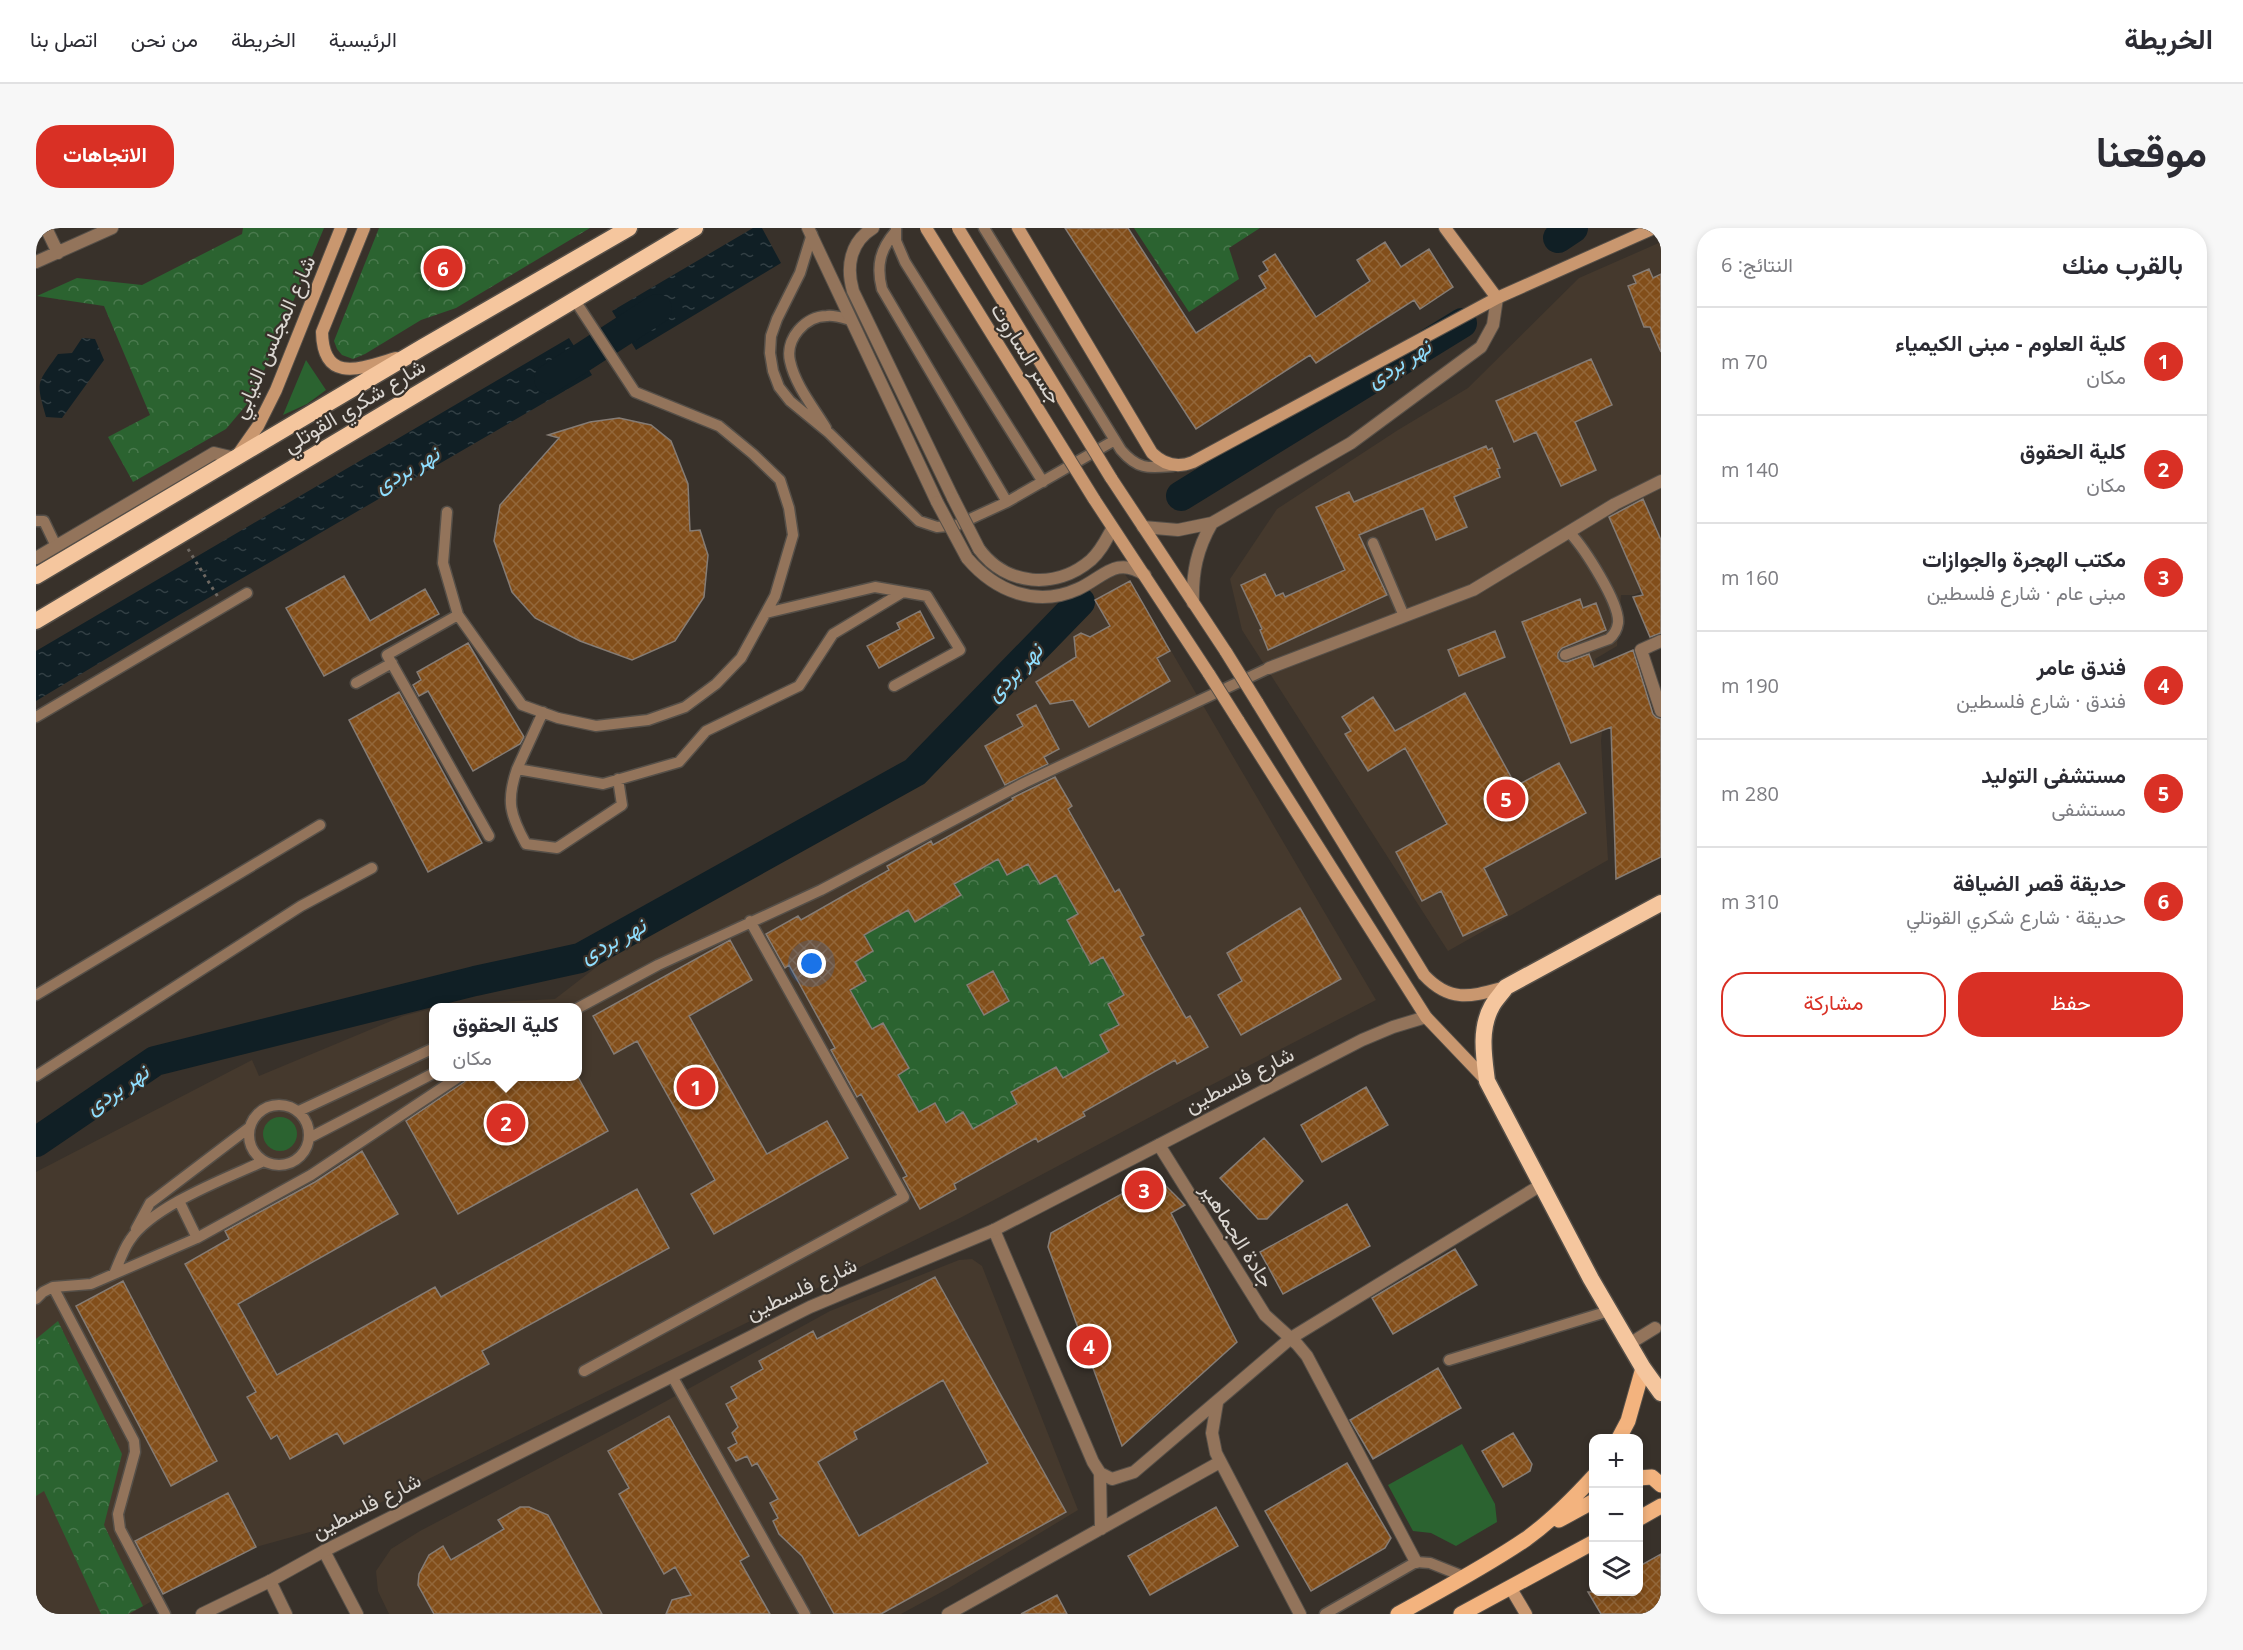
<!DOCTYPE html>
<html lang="ar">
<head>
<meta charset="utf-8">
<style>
	body { margin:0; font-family:"Open Sans",Vazirmatn,sans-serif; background:#f7f7f7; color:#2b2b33; direction:rtl }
	.controls { position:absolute; right:18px; bottom:18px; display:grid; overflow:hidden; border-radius:12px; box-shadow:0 3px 9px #0003 }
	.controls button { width:54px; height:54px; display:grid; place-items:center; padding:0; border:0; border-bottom:2px solid #e1e1e2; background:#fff; color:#2b2b33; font:30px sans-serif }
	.you { position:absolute; left:776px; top:736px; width:21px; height:21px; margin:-15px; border:4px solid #fff; border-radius:50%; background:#1a73e8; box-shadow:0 0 0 9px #1a73e833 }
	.badge { display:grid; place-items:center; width:39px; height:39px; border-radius:50%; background:#d93025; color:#fff; font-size:20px; font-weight:700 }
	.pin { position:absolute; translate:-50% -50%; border:3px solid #fff; box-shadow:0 2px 6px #0006 }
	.popup { position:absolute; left:393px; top:775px; width:153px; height:78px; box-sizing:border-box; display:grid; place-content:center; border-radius:12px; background:#fff; filter:drop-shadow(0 2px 4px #0005); font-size:20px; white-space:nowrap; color:#7c7c81 }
	.popup b { font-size:22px; color:#2b2b33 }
	.popup::after { content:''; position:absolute; left:50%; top:100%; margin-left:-12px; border:12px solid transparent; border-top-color:#fff }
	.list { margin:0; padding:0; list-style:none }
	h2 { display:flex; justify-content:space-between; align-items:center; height:78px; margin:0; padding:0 24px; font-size:26px }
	h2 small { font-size:20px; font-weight:400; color:#7c7c81 }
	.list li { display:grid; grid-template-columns:39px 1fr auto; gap:18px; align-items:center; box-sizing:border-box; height:108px; padding:0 24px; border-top:2px solid #e1e1e2 }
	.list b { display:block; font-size:22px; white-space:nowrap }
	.list p { margin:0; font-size:20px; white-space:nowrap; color:#7c7c81 }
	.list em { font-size:20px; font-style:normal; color:#7c7c81 }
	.actions { display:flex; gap:12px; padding:18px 24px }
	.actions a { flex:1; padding:14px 0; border:2px solid #d93025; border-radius:24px; text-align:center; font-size:21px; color:#d93025 }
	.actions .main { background:#d93025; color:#fff }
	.icon { flex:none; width:33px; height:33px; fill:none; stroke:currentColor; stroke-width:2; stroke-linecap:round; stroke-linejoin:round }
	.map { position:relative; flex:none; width:1625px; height:1386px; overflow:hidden; direction:ltr; border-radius:24px }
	header { display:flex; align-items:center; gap:36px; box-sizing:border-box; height:84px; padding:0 30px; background:#fff; border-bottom:2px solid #e1e1e2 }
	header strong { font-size:28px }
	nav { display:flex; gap:33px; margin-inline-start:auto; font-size:21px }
	.intro { display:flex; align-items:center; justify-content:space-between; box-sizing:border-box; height:144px; padding:0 36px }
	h1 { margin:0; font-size:42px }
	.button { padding:15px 27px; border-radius:24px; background:#d93025; color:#fff; font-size:21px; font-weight:700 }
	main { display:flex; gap:36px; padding:0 36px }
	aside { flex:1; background:#fff; border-radius:24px; box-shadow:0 3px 9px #0003 }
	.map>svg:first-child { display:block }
</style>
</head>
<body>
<header>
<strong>الخريطة</strong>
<nav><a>الرئيسية</a><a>الخريطة</a><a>من نحن</a><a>اتصل بنا</a></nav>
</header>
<div class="intro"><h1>موقعنا</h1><a class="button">الاتجاهات</a></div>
<main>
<aside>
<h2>بالقرب منك<small>النتائج: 6</small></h2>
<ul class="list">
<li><span class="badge">1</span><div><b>كلية العلوم - مبنى الكيمياء</b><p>مكان</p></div><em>70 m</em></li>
<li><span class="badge">2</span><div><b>كلية الحقوق</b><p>مكان</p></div><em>140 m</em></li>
<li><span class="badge">3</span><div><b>مكتب الهجرة والجوازات</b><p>مبنى عام · شارع فلسطين</p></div><em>160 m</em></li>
<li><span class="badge">4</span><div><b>فندق عامر</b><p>فندق · شارع فلسطين</p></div><em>190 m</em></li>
<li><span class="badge">5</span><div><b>مستشفى التوليد</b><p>مستشفى</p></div><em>280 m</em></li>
<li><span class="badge">6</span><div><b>حديقة قصر الضيافة</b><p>حديقة · شارع شكري القوتلي</p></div><em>310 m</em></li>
</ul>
<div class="actions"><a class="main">حفظ</a><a>مشاركة</a></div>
</aside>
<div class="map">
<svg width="1625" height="1386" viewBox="0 0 1625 1386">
	<defs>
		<pattern id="park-crowns" width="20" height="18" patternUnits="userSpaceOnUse" patternTransform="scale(1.5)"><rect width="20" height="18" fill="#2b6330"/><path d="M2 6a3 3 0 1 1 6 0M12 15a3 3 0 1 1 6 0" fill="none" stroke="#49794d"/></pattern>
		<pattern id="water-ripples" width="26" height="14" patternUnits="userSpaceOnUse" patternTransform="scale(1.5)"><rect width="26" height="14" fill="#101f25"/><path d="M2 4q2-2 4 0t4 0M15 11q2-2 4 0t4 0" fill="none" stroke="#323f44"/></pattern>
		<pattern id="building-cross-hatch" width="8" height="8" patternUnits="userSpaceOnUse" patternTransform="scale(1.5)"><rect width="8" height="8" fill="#824e1a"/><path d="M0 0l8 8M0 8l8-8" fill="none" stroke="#93673a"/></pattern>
	</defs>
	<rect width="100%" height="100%" fill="#38312a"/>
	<path fill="#45392d" d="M1625 14V355L1598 367H1585L1581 418 1559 431 1571 460 1565 513 1572 632 1412 723 1206 402 1194 351 1241 281 1362 202 1432 160 1543 50Z
		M1080 335 1094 353 1340 772 1150 870 924 990 299 1297 220 1319 126 1367 94 1386H0V944L216 832 223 848 367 788 398 780V848H542V780L399 779 409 777 519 771 602 707 911 529 993 413 1038 358Z
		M936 1031 946 1038 1042 1282 913 1360 865 1386H353L342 1363 340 1343 355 1321 384 1303 603 1188 794 1083 923 1032Z"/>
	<path fill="#2b6330" d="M270 132 290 162 271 176 247 187Z
		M227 906a17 17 0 1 1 34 0a17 17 0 1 1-34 0Z
		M1426 1216 1459 1276 1461 1294 1420 1318 1395 1305 1377 1303 1352 1257Z"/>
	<path fill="url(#park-crowns)" d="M207 0H288L217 169 190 201 97 254 72 209 114 187 68 78 1 68 41 50 106 57 206 6Z
		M343 0H554L420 80 385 92 329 126 317 131 306 127 301 121 298 113Z
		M1098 0H1224L1193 20 1203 51 1153 84Z
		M962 631 971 647 992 636 1004 656 1020 647 1042 686 1031 693 1055 735 1067 729 1088 767 1072 776 1083 797 1064 807 1073 824 1027 850 1020 839 975 864 981 876 937 901 910 895 899 875 883 884 862 847 872 839 847 795 836 801 814 763 830 753 819 734 837 723 828 707 872 682 879 693 924 668 918 656Z
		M22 1093 86 1226 68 1297 107 1378 92 1386H65L8 1263 0 1268V1111Z"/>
	<path fill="url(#water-ripples)" d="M717 0H726L745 35 600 122 576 83Z
		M46 110 59 111 68 132 26 190 10 189C0 153 0 157 22 126L36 125Z
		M533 110 556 147 143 387 0 473V423Z"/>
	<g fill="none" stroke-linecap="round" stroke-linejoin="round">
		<path stroke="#101f25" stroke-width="30" d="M1522 10 1537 0
			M513 151 621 81
			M1145 268 1426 95
			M0 914 119 833 439 753 544 730 879 544 1044 374"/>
	</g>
	<path fill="url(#building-cross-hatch)" stroke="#857c75" stroke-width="1.5" fill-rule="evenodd" d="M1029 0H1092L1160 105 1230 60 1223 48 1232 42 1227 34 1239 26 1280 89 1334 53 1321 32 1349 14 1365 39 1393 21 1417 59 1384 81 1378 72 1280 135 1274 127 1160 201Z
		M1613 41 1617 50 1625 46V124L1614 99H1608L1592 58 1600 55 1597 48Z
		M1555 131 1576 177 1539 194 1560 242 1525 258 1500 204 1478 214 1460 173Z
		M583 190 615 197 635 213 652 256 654 303 664 302 672 327 668 369 639 413 596 432 544 413 499 390 476 364 458 313 464 277 523 210 512 207 554 194Z
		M1450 218 1452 222 1456 220 1464 240 1461 241 1464 249 1418 269 1431 299 1400 312 1387 280 1323 307 1351 367 1232 422 1224 402 1226 401 1205 357 1229 346 1240 368 1247 365 1249 369 1309 342 1280 279 1313 264 1318 274Z
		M1607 271 1625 312V405L1614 409 1597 369 1607 367 1573 289Z
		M308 348 334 393 389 361 403 386 288 448 250 380Z
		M1094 353 1134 423 1121 430 1134 453 1053 499 1037 472 1014 476 1000 454 1040 429 1038 409 1045 405 1054 409 1074 398 1059 372Z
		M1544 371 1547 380 1560 375 1570 402 1526 420 1522 425V430L1525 433 1531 434 1553 426 1558 439 1597 422 1617 486 1620 489 1625 491V629L1580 651 1575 499 1535 515 1486 394Z
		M884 383 898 410 843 440 831 418 864 401 861 395Z
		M1459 403 1469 429 1423 448 1412 422Z
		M432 415 488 509 484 516 437 543 392 463 383 468 377 457 385 452 381 444Z
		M363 464 446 615 392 644 313 492Z
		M1429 465 1480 558 1523 535 1550 585 1448 640 1471 687 1427 708 1405 663 1386 673 1360 624 1411 596 1369 520 1332 543 1309 506 1315 503 1306 489 1337 469 1359 503Z
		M1000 477 1023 521 1008 529 1012 536 969 557 949 518 987 498 981 487Z
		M1019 549 1036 578 1032 581 1079 664 1083 661 1108 707 1104 709 1150 790 1154 788 1172 819 1141 836 1139 832 1047 884 1049 888 1002 914 1000 910 918 956 920 961 884 981 867 950 871 948 825 866 821 869 795 822 799 820 753 737 749 740 730 706 762 688 765 692 853 642 851 638 895 613 897 617 977 572 976 570ZM962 631 971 647 992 636 1004 656 1020 647 1042 686 1031 692 1055 736 1067 729 1088 767 1072 776 1083 797 1064 807 1073 824 1027 850 1020 839 975 864 981 876 937 901 927 884 910 895 899 875 883 884 862 847 873 840 847 795 836 801 814 762 830 753 819 734 837 723 828 707 872 682 879 694 925 667 918 656Z
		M1264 680 1305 751 1205 807 1182 767 1206 753 1191 725Z
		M694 712 716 752 653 788 731 926 791 893 812 930 678 1006 655 966 679 952 601 813 578 826 557 788Z
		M957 743 973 773 948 787 931 757Z
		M433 849H542L572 903 422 986 370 893 428 854Z
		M1330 859 1352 897 1286 934 1265 897Z
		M1228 910 1267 953 1231 991H1222L1184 950Z
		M326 923 362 986 202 1076 241 1147 399 1059 405 1069 601 961 633 1020 446 1123 453 1136 308 1216 301 1205 254 1231 241 1207 235 1211 211 1169 220 1164 149 1036 193 1011 189 1003 279 954Z
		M1114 942 1149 977 1135 985 1201 1114 1086 1218 1012 1019 1015 1005 1093 962Z
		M1311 976 1334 1018 1247 1066 1224 1024Z
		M1419 1021 1441 1057 1357 1106 1336 1070Z
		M899 1049 1030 1284 845 1386H798L766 1328 743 1306 737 1293 742 1290 734 1275 742 1271 721 1235 716 1238 711 1228 700 1233 692 1220 701 1215 696 1205 702 1199 690 1176 701 1170 695 1159 727 1141 723 1133 777 1103 781 1111ZM907 1152 952 1235 823 1308 782 1234 821 1211 818 1204Z
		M87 1053 181 1233 135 1258 40 1078Z
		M1402 1140 1425 1180 1337 1231 1314 1192Z
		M633 1188 713 1328 704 1333 734 1386H630L636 1372 655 1367 639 1339 628 1346 583 1266 593 1260 572 1223Z
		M1477 1205 1496 1236 1494 1243 1467 1259 1446 1223Z
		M1311 1235 1355 1310 1349 1320 1275 1363 1229 1283Z
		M192 1265 220 1319 127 1366 99 1313Z
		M484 1279H493L512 1287 566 1386H398L382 1357 383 1346 393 1327 407 1318 415 1332 468 1301 462 1292Z
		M1180 1279 1202 1318 1114 1367 1092 1328Z
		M1625 1326V1377L1608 1386H1565L1552 1364H1602V1339Z
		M1021 1367 1031 1386H985Z"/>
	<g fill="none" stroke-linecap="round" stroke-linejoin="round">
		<defs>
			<path id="service" d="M860 0V13L869 34 1007 254
				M948 0 1085 222C1102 242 1113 240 1137 238
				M860 3C844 21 840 38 846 61L971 274
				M776 6 764 45 741 91 735 108 734 125 737 143 743 159 754 173 793 205 883 293 901 299 921 297 971 274 1079 212
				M790 200C778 180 759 157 754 133 749 111 769 88 791 88 798 87 807 90 814 92
				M411 284 407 335 422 387 486 477 522 490 560 498 612 492 649 479 680 456 705 430 739 368 757 307 753 280 744 252 717 226 683 198 599 164 538 71
				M0 293H8L20 318
				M1337 315 1368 388
				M730 385 839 359 891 368 924 422 858 458
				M422 387 351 427 453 608
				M1529 427 1573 411C1578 407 1581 402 1582 395 1584 375 1548 320 1534 305
				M320 455 356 435
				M507 484 481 541 567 556 643 534 670 503 763 458 797 406 867 364
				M0 489 211 365
				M481 541C470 573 474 587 490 616L521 620 586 577 582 551
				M0 767 284 597
				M542 780 622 737 785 662 988 555 1233 440
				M0 848 265 678 336 640
				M213 907a30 30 0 1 1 60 0a30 30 0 1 1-60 0Z
				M263 883 398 820
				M273 910 398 845
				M143 973 161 1010
				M100 1001 114 975 214 899
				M78 1046C83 1035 87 1022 94 1012 116 978 191 950 228 933
				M17 1059 98 1213 99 1224 82 1286 84 1301 129 1386
				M0 1071 7 1064 17 1059 55 1056 161 1010 275 947 424 848
				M1413 1132 1573 1083
				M548 1143 868 969 714 693
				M636 1148 769 1386
				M1289 1386 1380 1334 1394 1335 1429 1349"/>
			<path id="minor" d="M10 0 22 25
				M0 34 76 0
				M0 330 178 225 199 230
				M1625 413 1605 422 1625 483
				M1233 440 1437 362 1579 276 1625 253
				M1123 917 1229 1087 1261 1116 1271 1128 1380 1334
				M958 1002 1057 1234 1064 1245 1076 1251 1098 1244 1255 1110 1505 957
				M1593 1116 1619 1100
				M1181 1175 1176 1205 1180 1225 1264 1386
				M1064 1245 1065 1301
				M288 1323 321 1386
				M234 1353 250 1386
				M912 1386 1184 1234"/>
			<path id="tertiary" d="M772 0 901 274
				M837 0C814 14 810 39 817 63L917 270
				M1107 299 1142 302 1176 295 1315 215 1445 119 1457 97 1461 70
				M943 321C970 358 1020 362 1055 332 1065 323 1070 312 1076 301
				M931 330C959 363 1000 380 1042 361 1067 350 1080 327 1109 347
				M1157 375C1156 344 1161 321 1176 295
				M166 1386 234 1353 288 1323 774 1079 958 1002 1326 812 1357 799 1390 789"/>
			<path id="secondary" d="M328 0 286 104C287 157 326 140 360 130
				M982 0 1116 225C1128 237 1142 240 1157 234L1461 70 1618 0
				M1409 0 1461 70
				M203 225 222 198 240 162 305 0
				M1075 250 1190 424
				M1058 271 1173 446
				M1221 474 1388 747C1415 776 1436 768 1470 759
				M1202 492 1390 789 1451 853
				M1474 1359 1490 1386"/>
			<path id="primary" d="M1583 1210 1592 1193 1607 1140
				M1602 1250 1616 1249 1625 1257
				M1602 1291 1625 1278
				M1523 1292 1558 1273
				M1362 1386C1405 1362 1449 1339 1490 1311 1515 1293 1537 1271 1558 1248
				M1425 1386 1558 1314"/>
			<path id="trunk" d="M0 348 387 119 593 0
				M0 393 659 0
				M1625 675 1470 759C1466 765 1459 772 1456 778 1443 801 1448 829 1451 853L1555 1051 1607 1140 1625 1165"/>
		</defs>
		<use href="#service" stroke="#554f48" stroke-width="13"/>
		<use href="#minor" stroke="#554f48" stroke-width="14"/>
		<use href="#tertiary" stroke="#554f48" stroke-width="14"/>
		<use href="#secondary" stroke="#554f48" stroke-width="14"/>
		<use href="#primary" stroke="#554f48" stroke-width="17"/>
		<use href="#trunk" stroke="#554f48" stroke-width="19"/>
		<path stroke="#6e6862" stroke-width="3" stroke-dasharray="3 4.5" stroke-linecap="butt" d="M152 321 182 369"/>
		<use href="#service" stroke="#93745b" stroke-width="10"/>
		<use href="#minor" stroke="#93745b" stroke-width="12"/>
		<use href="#tertiary" stroke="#93745b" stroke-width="12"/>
		<use href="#secondary" stroke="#c9976f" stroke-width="12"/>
		<use href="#primary" stroke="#f3b37e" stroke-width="15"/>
		<use href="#trunk" stroke="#f5c69e" stroke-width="16"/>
		<defs>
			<path id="tertiary-bridge" d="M917 270 943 321
				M901 274 931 330"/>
			<path id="secondary-bridge" d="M890 0 1058 271
				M922 0 1075 250
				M1190 424 1221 474
				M1173 446 1202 492"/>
		</defs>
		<use href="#tertiary-bridge" stroke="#554f48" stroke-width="14" stroke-linecap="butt"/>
		<use href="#secondary-bridge" stroke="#554f48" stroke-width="14" stroke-linecap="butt"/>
		<use href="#tertiary-bridge" stroke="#93745b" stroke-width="12"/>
		<use href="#secondary-bridge" stroke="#c9976f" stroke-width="12"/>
	</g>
	<g text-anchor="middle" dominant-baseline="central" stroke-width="4.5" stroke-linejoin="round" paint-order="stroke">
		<g font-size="21" fill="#dbd7d2" stroke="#38312a">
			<text transform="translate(237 109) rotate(-66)">شارع المجلس النيابي</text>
			<text transform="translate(991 125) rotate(58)">جسر الساروت</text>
			<text transform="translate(318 177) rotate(-31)">شارع شكري القوتلي</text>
			<text transform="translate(1203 851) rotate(-27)">شارع فلسطين</text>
			<text transform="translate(1202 1007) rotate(58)">جادة الجماهير</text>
			<text transform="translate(765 1060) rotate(-25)">شارع فلسطين</text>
			<text transform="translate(330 1277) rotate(-27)">شارع فلسطين</text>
		</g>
		<g font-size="22" font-style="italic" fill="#8fdefe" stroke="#38312a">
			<text transform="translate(1362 134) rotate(-32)">نهر بردى</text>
			<text transform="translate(370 240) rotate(-30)">نهر بردى</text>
			<text transform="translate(977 443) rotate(-46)">نهر بردى</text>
			<text transform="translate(576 711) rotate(-28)">نهر بردى</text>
			<text transform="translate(80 860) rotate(-34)">نهر بردى</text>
		</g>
	</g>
</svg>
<div class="controls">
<button>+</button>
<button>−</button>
<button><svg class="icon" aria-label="layers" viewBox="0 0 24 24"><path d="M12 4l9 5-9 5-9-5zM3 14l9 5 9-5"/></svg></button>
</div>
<div class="you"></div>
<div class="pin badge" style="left:660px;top:859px">1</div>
<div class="pin badge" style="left:470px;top:895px">2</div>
<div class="popup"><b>كلية الحقوق</b>مكان</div>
<div class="pin badge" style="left:1108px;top:962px">3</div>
<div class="pin badge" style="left:1053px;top:1118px">4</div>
<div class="pin badge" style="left:1470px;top:571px">5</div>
<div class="pin badge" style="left:407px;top:40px">6</div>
</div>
</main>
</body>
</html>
